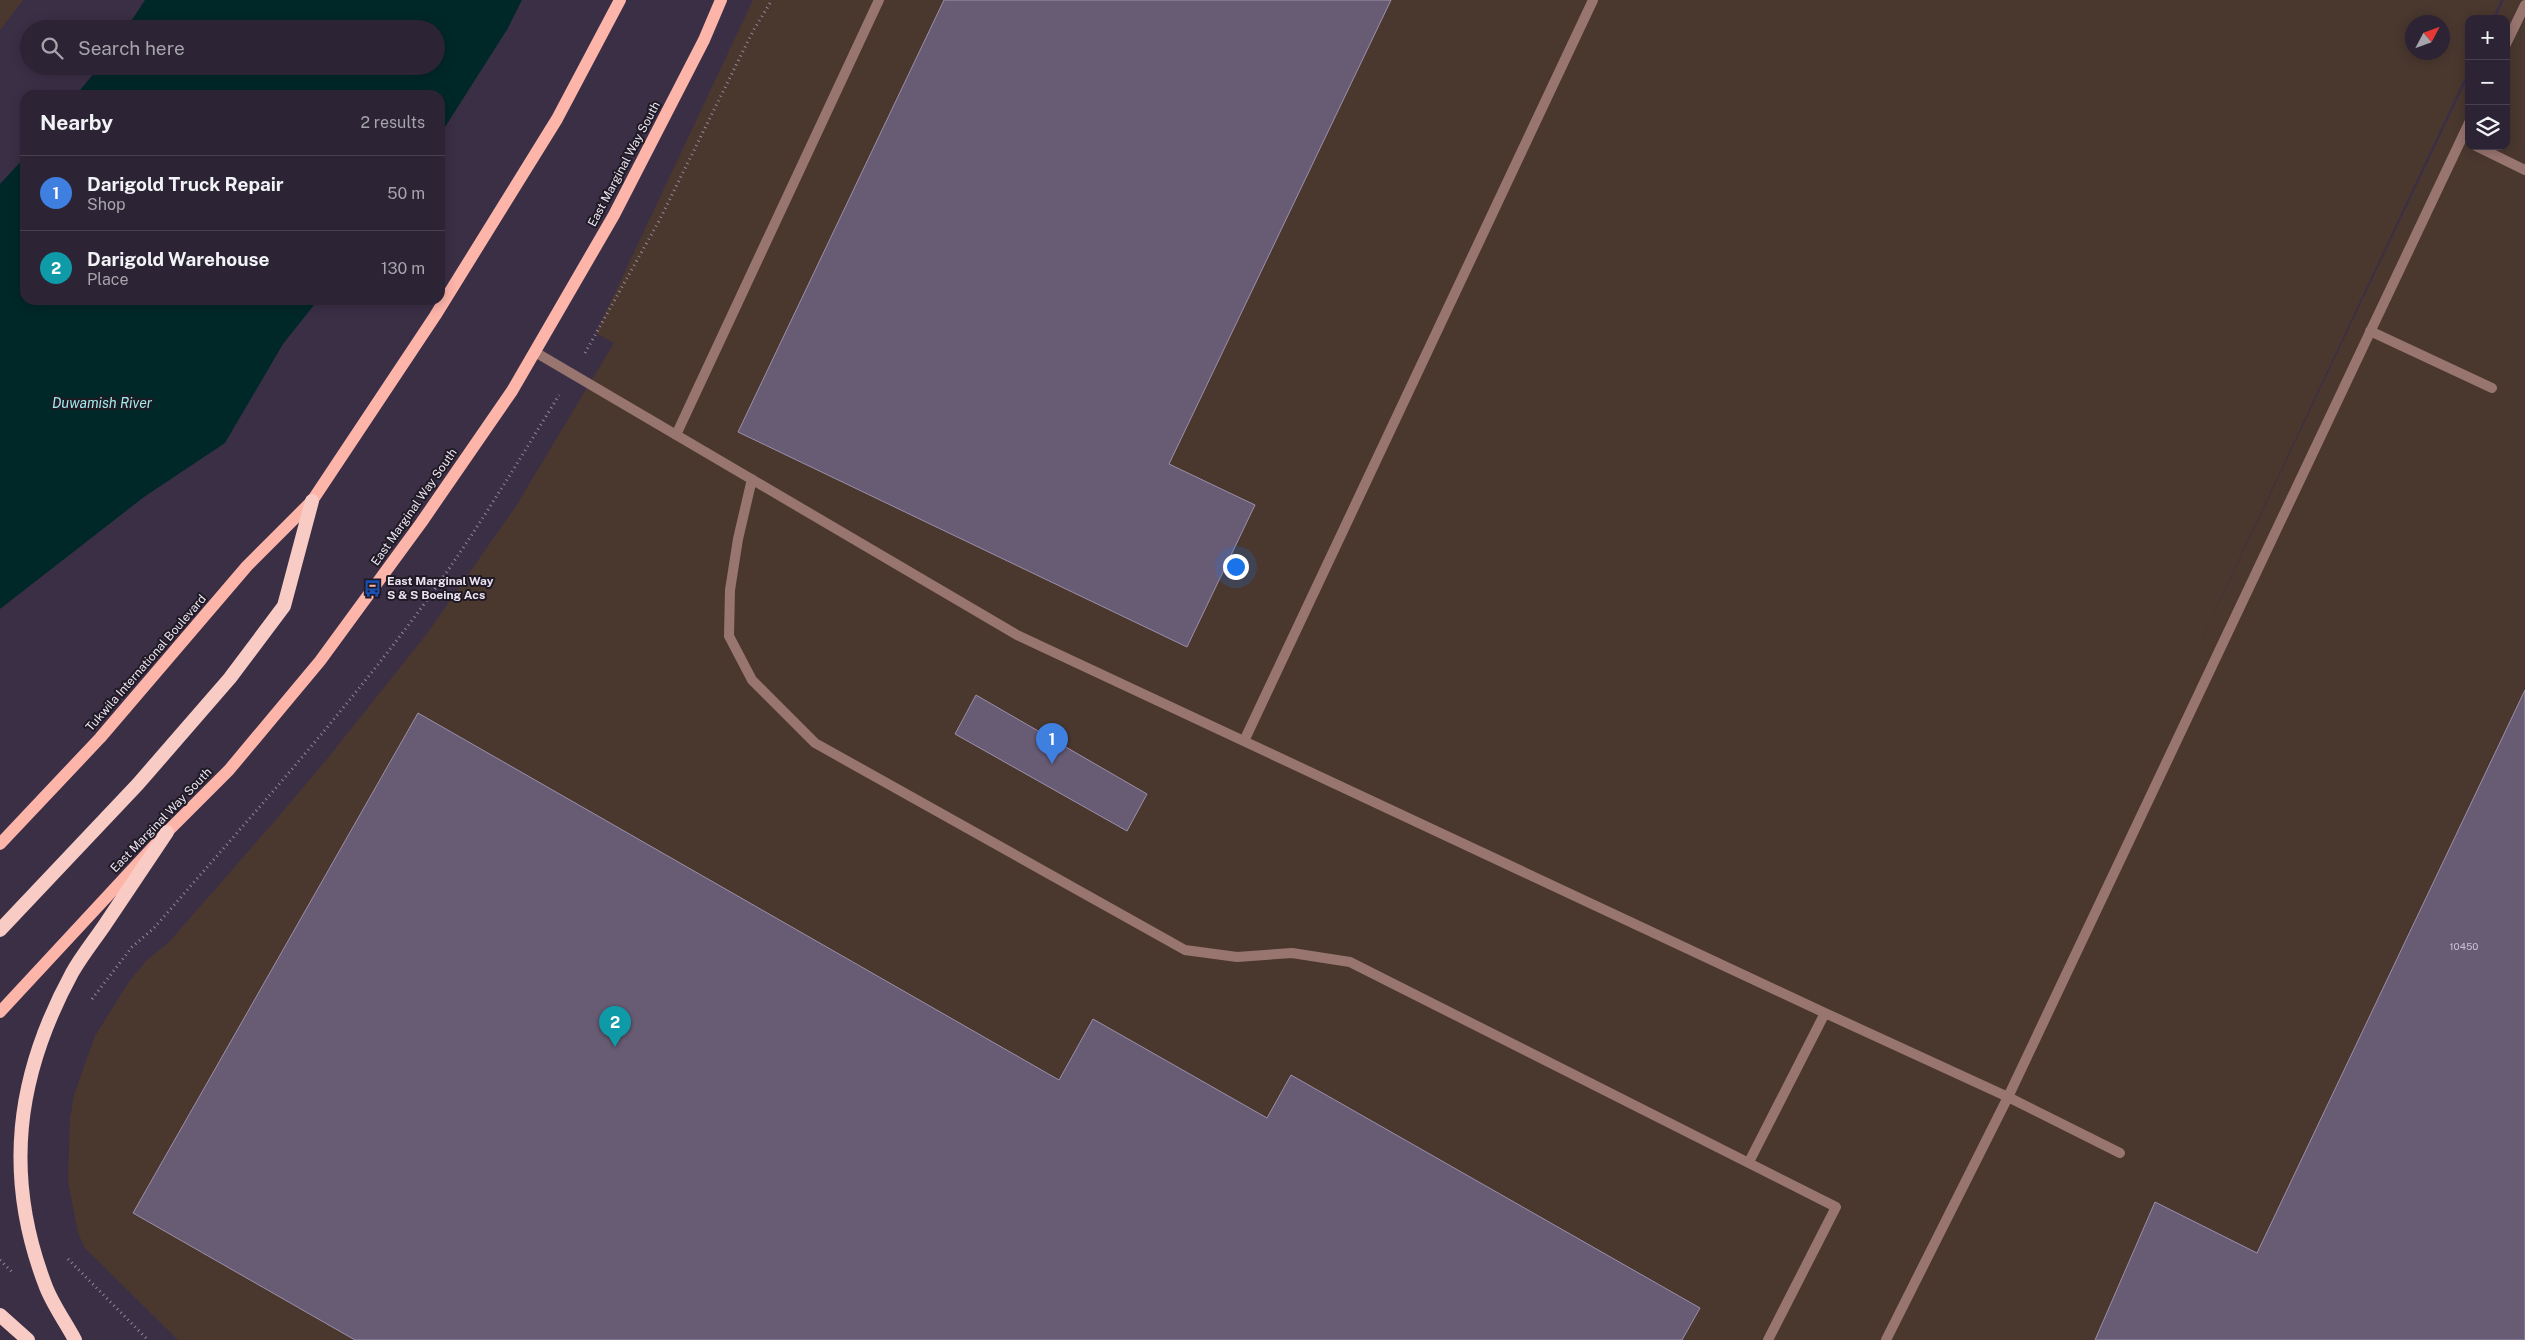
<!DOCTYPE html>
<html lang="en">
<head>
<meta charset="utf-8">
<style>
	body { margin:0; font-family:"Public Sans",sans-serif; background:#342b3c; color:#f1f3f6 }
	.controls { position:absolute; right:15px; top:15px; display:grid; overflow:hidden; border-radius:10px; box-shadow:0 2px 12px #0003 }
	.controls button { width:45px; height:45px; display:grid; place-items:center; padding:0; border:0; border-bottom:1px solid #48404f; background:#2c2334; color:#f1f3f6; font:25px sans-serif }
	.compass { position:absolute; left:2405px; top:15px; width:45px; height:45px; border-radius:50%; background:#2c2334; box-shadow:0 2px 12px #0003; rotate:49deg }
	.you { position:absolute; left:1235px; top:566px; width:18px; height:18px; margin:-12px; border:4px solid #fff; border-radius:50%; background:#1a73e8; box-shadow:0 0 0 8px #1a73e833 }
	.badge { display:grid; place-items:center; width:32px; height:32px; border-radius:50%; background:#8bbbb9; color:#fff; font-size:16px; font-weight:700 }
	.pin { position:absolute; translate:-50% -41px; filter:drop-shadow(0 1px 2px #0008) }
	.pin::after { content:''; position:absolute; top:26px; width:18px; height:15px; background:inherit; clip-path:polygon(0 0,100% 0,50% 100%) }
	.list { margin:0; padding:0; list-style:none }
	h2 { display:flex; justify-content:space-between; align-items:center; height:65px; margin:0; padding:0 20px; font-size:21px }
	h2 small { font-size:16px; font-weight:400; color:#a6a4ac }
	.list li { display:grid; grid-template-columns:32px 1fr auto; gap:15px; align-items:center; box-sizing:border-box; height:75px; padding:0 20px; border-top:1px solid #48404f }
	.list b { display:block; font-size:19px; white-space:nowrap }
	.list p { margin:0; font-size:16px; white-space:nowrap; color:#a6a4ac }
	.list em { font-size:16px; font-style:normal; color:#a6a4ac }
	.icon { flex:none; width:28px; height:28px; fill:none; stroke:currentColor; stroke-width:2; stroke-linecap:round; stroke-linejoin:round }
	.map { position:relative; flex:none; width:2525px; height:1340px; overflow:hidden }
	.search { position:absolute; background:#2c2334; box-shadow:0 2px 12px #0003; left:20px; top:20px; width:425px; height:55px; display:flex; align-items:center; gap:12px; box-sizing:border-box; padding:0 18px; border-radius:28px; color:#a6a4ac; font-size:19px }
	.panel { position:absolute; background:#2c2334; box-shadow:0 2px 12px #0003; left:20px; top:90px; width:425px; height:215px; border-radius:15px }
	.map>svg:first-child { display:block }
</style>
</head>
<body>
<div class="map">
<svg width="2525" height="1340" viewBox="0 0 2525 1340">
	<rect width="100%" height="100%" fill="#3b2f46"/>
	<path fill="#4a382f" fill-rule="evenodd" d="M0 0H23L0 30Z
		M753 0H2501L2492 19H2469V69L2171 704 2469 75V146H2506V19H2495L2504 0H2525V1340H178L85 1248 78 1233 68 1181 70 1119 74 1095 95 1036 129 982 146 961 169 942 273 823 327 759 426 635 516 506 614 343 596 333ZM2412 22H2442V52H2412Z"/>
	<path fill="#002829" d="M145 0H522L508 28 440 135V95H76L100 66H436V29H126Z
		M25 157V300H318L283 344 225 443 144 497 0 609V184Z"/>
	<path fill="#685c75" stroke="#9c8faa" d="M944 0H1391L1169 464 1255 505 1187 647 738 432Z
		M2525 690V1340H2095L2155 1202 2257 1253Z
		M976 695 1147 794 1127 831 955 734Z
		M418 713 1059 1080 1093 1019 1267 1118 1291 1075 1700 1308 1682 1340H355L133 1213Z"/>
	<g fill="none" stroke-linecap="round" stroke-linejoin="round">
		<path stroke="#92889b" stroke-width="3" stroke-dasharray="1 4" stroke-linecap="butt" d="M585 353 659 221 753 31 772 0
			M92 999 132 947 154 928C241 828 330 729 410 623 465 550 512 472 559 395
			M68 1259 148 1340
			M0 1260 12 1272"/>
		<path stroke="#997570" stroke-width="10" d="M2506 44 2525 5
			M2476 146 2525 170
			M2370 331 2492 388
			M535 352 1017 635 1825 1013 2008 1097 2120 1153
			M676 435 879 0
			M752 479 738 539 730 590 729 636 752 680 815 743 1185 950 1237 957 1292 953 1350 962 1836 1207 1768 1340
			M1244 741 1593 0
			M1749 1162 1825 1013
			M1886 1340 2008 1097 2469 123"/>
		<path stroke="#fdb4a9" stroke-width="12" d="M0 844 100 738 247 566 312 501 435 316 557 119 620 0
			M0 1012 167 832 229 770 320 661 421 523 512 391 614 215 704 40 721 0"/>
		<path stroke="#f8cbc4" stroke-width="14" d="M0 930 138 784 230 678 284 606 312 501
			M0 1315 28 1340
			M75 1340C66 1323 53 1305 46 1287 3 1176 16 1076 72 973 81 957 93 942 104 926 125 895 146 863 167 832"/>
	</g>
	<defs>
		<symbol id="bus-bare" viewBox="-9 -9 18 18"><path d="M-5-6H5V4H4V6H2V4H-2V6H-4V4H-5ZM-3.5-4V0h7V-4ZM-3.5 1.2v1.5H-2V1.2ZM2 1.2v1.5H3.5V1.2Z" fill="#1a4fb4" stroke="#1f1a24" stroke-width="2.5" paint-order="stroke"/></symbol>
	</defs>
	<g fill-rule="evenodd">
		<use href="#bus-bare" x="360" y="576" width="25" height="25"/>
	</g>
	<g text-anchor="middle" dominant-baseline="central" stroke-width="4" stroke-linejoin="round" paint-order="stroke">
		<g font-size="10" fill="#cac1d3">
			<text x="2464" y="946">10450</text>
		</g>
		<g font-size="12" fill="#ebe3f2" stroke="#1f1a24">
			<text transform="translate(624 164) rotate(-62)">East Marginal Way South</text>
			<text transform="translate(414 507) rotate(-55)">East Marginal Way South</text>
			<text transform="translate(146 663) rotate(-49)">Tukwila International Boulevard</text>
			<text transform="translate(161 820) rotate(-46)">East Marginal Way South</text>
		</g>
		<g font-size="12" font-weight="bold" fill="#ebe3f2" stroke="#1f1a24" text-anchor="start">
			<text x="387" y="581">East Marginal Way<tspan x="387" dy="14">S &amp; S Boeing Acs</tspan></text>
		</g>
		<g font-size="14" font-style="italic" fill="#a1eaec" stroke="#1f1a24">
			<text x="102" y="403">Duwamish River</text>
		</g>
	</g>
</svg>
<div class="controls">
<button>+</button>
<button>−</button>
<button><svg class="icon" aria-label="layers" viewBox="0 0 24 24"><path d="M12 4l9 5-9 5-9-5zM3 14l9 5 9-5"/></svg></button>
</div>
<svg class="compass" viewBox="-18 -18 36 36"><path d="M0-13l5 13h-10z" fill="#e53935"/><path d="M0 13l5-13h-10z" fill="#a6a4ac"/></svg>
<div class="you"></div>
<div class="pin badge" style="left:1052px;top:764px;background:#3f7fe0">1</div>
<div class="pin badge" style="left:615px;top:1047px;background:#0f9aa8">2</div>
<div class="search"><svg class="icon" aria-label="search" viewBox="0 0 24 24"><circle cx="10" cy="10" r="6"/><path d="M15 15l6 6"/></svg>Search here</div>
<section class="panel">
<h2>Nearby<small>2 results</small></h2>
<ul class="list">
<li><span class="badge" style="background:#3f7fe0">1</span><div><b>Darigold Truck Repair</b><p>Shop</p></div><em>50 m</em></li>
<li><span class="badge" style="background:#0f9aa8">2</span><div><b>Darigold Warehouse</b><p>Place</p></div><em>130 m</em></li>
</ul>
</section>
</div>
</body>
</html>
